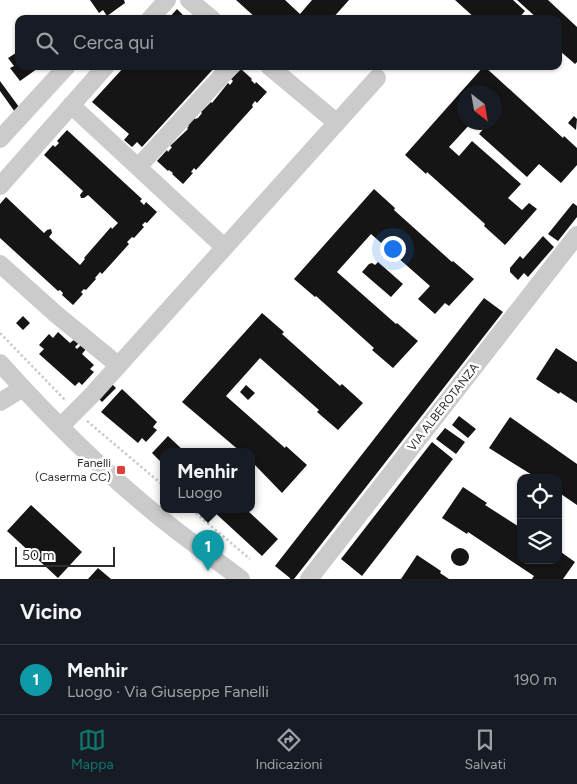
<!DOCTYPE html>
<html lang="it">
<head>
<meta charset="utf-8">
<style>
	body { margin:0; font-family:Figtree,sans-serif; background:#20242c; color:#f1f3f6 }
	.controls { position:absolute; right:15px; bottom:15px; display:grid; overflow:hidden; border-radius:10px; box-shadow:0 1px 4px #0004 }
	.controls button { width:45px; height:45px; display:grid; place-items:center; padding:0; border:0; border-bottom:1px solid #363941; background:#171b24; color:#f1f3f6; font:25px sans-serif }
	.compass { position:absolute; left:457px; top:85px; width:45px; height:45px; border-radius:50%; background:#171b24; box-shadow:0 1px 4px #0004; rotate:149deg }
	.scale { position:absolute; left:15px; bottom:12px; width:100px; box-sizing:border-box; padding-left:5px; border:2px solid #2e2e2e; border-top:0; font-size:14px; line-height:18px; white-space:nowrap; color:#2e2e2e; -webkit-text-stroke:4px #fff; paint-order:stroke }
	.you { position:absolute; left:392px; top:248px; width:18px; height:18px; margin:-12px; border:4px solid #fff; border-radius:50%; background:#1a73e8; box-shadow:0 0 0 8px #1a73e833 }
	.badge { display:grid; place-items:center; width:32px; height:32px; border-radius:50%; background:#0f766e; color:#fff; font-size:16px; font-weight:700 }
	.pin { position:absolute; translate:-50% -41px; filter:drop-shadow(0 1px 2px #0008) }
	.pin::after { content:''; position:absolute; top:26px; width:18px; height:15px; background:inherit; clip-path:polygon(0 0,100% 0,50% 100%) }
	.popup { position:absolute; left:160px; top:448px; width:95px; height:65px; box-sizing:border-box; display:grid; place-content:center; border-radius:10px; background:#171b24; filter:drop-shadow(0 1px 4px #0005); font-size:16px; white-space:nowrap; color:#9ea1a6 }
	.popup b { font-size:19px; color:#f1f3f6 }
	.popup::after { content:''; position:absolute; left:50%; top:100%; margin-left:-10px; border:10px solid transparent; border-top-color:#171b24 }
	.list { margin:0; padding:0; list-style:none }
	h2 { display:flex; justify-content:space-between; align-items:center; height:65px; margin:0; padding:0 20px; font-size:21px }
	h2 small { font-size:16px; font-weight:400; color:#9ea1a6 }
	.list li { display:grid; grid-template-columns:32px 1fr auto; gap:15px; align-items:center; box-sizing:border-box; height:70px; padding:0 20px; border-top:1px solid #363941 }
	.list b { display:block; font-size:19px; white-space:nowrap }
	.list p { margin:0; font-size:16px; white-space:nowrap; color:#9ea1a6 }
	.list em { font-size:16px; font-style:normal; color:#9ea1a6 }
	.icon { flex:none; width:28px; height:28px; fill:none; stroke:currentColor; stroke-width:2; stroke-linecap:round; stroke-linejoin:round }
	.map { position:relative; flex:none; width:577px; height:579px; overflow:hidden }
	.search { position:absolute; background:#171b24; box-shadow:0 1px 4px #0004; left:15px; right:15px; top:15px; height:55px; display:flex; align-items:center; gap:12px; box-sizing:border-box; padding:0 18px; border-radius:10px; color:#9ea1a6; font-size:19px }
	.sheet { height:135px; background:#171b24 }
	nav { display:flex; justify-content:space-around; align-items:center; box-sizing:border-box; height:70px; border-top:1px solid #363941; background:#171b24; font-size:14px; color:#9ea1a6 }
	nav a { display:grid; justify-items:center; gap:2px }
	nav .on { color:#0f766e }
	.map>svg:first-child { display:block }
</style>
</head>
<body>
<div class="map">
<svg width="577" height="579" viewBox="0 0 577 579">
	<rect width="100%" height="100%" fill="#fff"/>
	<path fill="#151515" d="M90 0H124L125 3 107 16 103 10 99 13Z
		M236 0H285L300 14 312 0H349L332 19H257Z
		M455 0H513L525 11 518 19H476Z
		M517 0H548L577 27V62L575 64 560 51 561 49 558 47V19H538Z
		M177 9 187 19H168Z
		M19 51V66H41L20 81 10 68 14 66 8 58Z
		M125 66H216L142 147 137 142 132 147 124 140 129 134 92 102Z
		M484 66 563 138 564 136 577 148V165L561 183 539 164 527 177 479 134 489 122H494V92H464V122H472L449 147 459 156 472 141 521 184 508 198 522 210 529 203 537 209 505 245 484 226 485 224 427 172 426 174 405 155Z
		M241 69 252 79 251 80 255 84 256 82 267 92 257 103 255 101 252 105 253 107 196 170 194 168 191 172 193 173 183 184 172 174 173 173 169 170 168 171 157 161 167 150 168 152 172 147 170 146 188 129 187 128 189 126 184 122 191 115 195 119 198 118 202 113 201 112 211 102 212 103 228 83 230 85 233 81 231 79Z
		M0 81 19 107 15 112 0 91Z
		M574 116 577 119 576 130 568 123Z
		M67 130 142 199 140 201 144 205 146 202 157 212 147 223 145 222 142 225 144 227 134 238 132 237 127 242 129 244 102 274 100 272 95 278 96 279 86 290 84 289 81 292 83 294 73 305 62 295 63 293 60 290 58 291 0 238V204L6 197 44 233 47 230 51 229 52 233 49 237 80 265 85 259 84 258 111 227 112 229 118 223 88 195 84 198H81L80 195 83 191 44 155 53 145 55 147 59 143 57 141Z
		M374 189 395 208 394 210 452 262 453 261 474 279 449 306 445 303 435 314 418 299 430 286 371 234 337 272 396 324 397 323 418 341 393 368 372 350 374 348 316 296 315 297 294 279Z
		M573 203 577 206V217L558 241 548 234Z
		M543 236 554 247 528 277 524 273 518 280 510 272V268L520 256 523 259Z
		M378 262 403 284 391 297 362 272 369 264 372 263 375 265Z
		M484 298 503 312 294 579H290V578L275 566Z
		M262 313 284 332 282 334 340 386 342 384 363 403 338 430 317 412 319 410 260 358 226 396 285 448 286 446 307 465 282 493 252 462V452H241L182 402Z
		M23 316 30 323 23 330 16 323Z
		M58 332 70 343 75 339 79 343 75 347 77 349 81 345 86 349 82 354 94 365 90 369 94 372 82 385 79 382 75 386 39 354 44 349 39 345 49 334 53 338Z
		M556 348 577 362V403L560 392 559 394 536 379Z
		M110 382 116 388 102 402 98 398Z
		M246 385 255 393 248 400 240 392Z
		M122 389 157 422 153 427 157 430 146 442 142 438 138 443 101 412Z
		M459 416 476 429 468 438 452 425Z
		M510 417 577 464V505L558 492V478H537L489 448Z
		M445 428 465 442 456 454 436 439Z
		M168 436 185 452H164V465L152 453Z
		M432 442 453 459 362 576 341 559Z
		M463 487 487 503 485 505 521 528V560H558V550L575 562 563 579H532L534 576 468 532 467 534 442 518Z
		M31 505 82 552 58 578 7 531Z
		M212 510H247L278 539 262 556Z
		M451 557a9 9 0 1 1 18 0a9 9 0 1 1-18 0Z
		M417 555 441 571 440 573 449 579H401Z
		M98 568 111 579H88Z"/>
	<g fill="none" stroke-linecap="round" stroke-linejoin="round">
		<path stroke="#cbcbcb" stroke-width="2.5" stroke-dasharray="2.5 2.5" stroke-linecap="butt" d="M0 333 66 401
			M87 421 164 486
			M192 510 250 559"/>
		<path stroke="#cbcbcb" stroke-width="18" d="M189 0 212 19
			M150 19 167 0
			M269 66 337 123
			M71 105 224 247
			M0 139 67 66
			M138 167 231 66
			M0 186 106 66
			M0 264 57 315 118 365
			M0 363C53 422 114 482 177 531 198 547 220 563 241 579
			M0 402 23 388
			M61 426 91 396 377 78
			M309 579 577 235"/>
	</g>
	<rect fill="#db403a" stroke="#fff" stroke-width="2" x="116" y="465" width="10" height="10" rx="2.5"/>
	<g text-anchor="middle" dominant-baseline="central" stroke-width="5" stroke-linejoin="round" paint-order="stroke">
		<g font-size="12" fill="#2e2e2e" stroke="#fff">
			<text transform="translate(443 407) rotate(-52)">VIA ALBEROTANZA</text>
		</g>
		<g font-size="12" fill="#2e2e2e" stroke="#fff" text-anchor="end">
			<text x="111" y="463">Fanelli<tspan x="111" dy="14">(Caserma CC)</tspan></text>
		</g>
	</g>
</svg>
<div class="controls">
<button><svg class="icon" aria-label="locate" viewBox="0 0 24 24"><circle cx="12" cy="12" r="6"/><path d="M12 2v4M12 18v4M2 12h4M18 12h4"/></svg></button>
<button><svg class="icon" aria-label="layers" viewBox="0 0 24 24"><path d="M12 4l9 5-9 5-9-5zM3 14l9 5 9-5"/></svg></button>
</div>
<svg class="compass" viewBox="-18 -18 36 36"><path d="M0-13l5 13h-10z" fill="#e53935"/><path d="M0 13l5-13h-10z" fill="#9ea1a6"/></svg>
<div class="scale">50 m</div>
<div class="you"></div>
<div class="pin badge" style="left:208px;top:571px;background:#0f9aa8">1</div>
<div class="popup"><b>Menhir</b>Luogo</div>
<div class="search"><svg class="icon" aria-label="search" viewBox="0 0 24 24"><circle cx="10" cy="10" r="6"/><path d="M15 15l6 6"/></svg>Cerca qui</div>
</div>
<section class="sheet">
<h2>Vicino<small></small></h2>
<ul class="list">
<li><span class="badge" style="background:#0f9aa8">1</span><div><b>Menhir</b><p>Luogo · Via Giuseppe Fanelli</p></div><em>190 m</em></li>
</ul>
</section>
<nav>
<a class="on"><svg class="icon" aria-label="map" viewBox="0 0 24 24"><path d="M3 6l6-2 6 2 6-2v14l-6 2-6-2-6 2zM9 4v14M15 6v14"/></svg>Mappa</a>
<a><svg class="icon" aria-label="directions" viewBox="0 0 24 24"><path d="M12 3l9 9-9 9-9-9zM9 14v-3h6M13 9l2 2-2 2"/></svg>Indicazioni</a>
<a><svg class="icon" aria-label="saved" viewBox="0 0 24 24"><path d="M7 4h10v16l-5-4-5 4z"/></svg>Salvati</a>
</nav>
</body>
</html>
